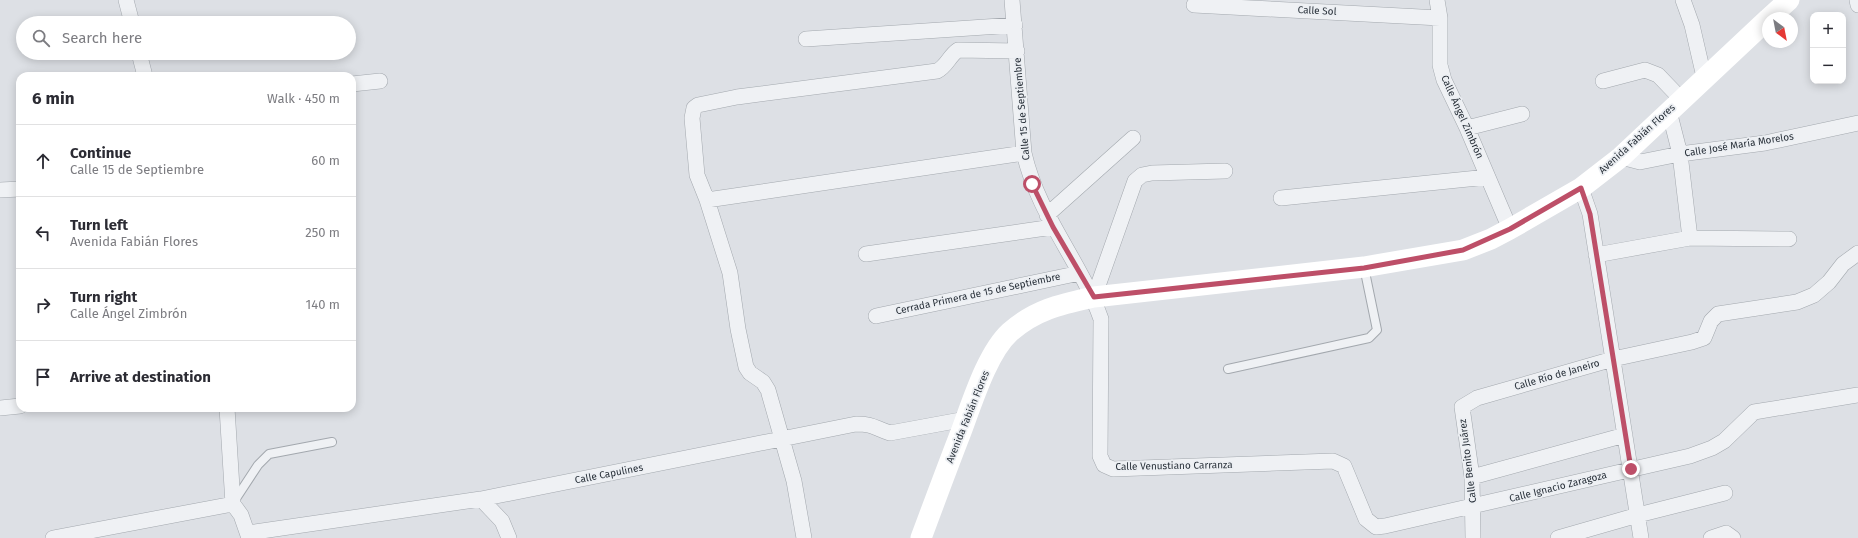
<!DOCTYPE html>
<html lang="en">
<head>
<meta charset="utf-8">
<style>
	body { margin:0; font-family:"Fira Sans",sans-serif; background:#f2f2f3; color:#2b2b33 }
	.controls { position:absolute; right:12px; top:12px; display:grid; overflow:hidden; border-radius:8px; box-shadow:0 2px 10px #0003 }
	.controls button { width:36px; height:36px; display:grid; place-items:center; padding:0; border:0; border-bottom:1px solid #e1e1e2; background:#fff; color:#2b2b33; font:20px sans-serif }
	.compass { position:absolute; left:1762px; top:12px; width:36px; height:36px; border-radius:50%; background:#fff; box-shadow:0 2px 10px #0003; rotate:148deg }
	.stop { position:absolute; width:12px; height:12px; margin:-9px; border:3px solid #bd4f68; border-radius:50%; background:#fff }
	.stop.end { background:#bd4f68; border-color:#fff; box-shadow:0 1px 4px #0008 }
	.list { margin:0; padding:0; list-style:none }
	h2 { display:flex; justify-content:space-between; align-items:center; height:52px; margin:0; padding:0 16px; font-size:17px }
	h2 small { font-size:13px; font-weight:400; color:#7c7c81 }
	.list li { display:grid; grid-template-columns:26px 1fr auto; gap:12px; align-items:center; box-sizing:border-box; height:72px; padding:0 16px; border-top:1px solid #e1e1e2 }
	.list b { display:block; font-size:15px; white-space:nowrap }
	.list p { margin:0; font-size:13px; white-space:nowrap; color:#7c7c81 }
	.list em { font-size:13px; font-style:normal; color:#7c7c81 }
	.icon { flex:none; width:22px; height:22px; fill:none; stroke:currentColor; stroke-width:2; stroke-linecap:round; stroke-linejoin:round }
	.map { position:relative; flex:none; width:1858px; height:538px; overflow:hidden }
	.search { position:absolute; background:#fff; box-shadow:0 2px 10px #0003; left:16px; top:16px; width:340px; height:44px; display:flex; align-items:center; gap:10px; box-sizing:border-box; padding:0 14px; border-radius:22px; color:#7c7c81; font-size:15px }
	.panel { position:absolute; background:#fff; box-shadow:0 2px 10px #0003; left:16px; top:72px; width:340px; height:340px; border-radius:12px }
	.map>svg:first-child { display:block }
</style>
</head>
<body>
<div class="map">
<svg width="1858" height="538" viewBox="0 0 1858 538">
	<rect width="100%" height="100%" fill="#dde0e5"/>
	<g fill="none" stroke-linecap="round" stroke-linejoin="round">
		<defs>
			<path id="service" d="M1228 369 1369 338 1377 330 1364 267
				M235 500 258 465 269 454 332 442"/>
			<path id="minor" d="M126 0 132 23
				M1012 0 1024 153C1038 215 1080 260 1101 319L1100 456 1104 465 1113 469 1333 461 1344 466 1366 519 1376 527
				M1437 0 1440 18V65L1444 80 1467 128 1510 229
				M1683 0 1692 25 1704 77
				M1857 0 1858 5
				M1194 5 1440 18
				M806 39 1015 25
				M139 53 145 76
				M1603 81 1645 70 1658 75 1681 99
				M352 84 380 81
				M1669 111 1680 154 1690 238
				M1467 128 1522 114
				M1621 157 1640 162 1680 154 1765 143 1858 123
				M1581 188 1590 214 1641 538
				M0 190 20 189
				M1281 198 1488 177
				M707 200 1024 153
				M1047 215 1133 138
				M866 254 1053 227
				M1596 255 1690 238 1789 239
				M1094 297 1135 181 1142 175 1152 173 1225 171
				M876 316 1080 273
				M0 408 20 406
				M227 408 233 504
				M1472 477 1625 435
				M481 499 502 521 509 538
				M233 504 241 515 249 538
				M1376 527 1385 526 1690 456 1712 448 1724 441 1754 412 1858 395
				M248 533 481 499 856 424C874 424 874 428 890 433L966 419
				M53 538 233 504
				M804 538 794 481 768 390 763 382 750 373 746 367 738 329 730 273 707 200 697 175 692 118 694 108 698 105 737 97 937 71C947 66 949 56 958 50L1017 51
				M1473 538 1472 477 1462 407 1477 398 1613 359 1692 342 1704 338 1711 321 1718 314 1797 302 1814 295 1829 282 1843 264 1858 253
				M1558 538 1638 515 1725 493
				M1711 538 1726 533 1733 538"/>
		</defs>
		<use href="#service" stroke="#a3a8ae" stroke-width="10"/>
		<use href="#minor" stroke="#a3a8ae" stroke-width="16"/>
		<use href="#service" stroke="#eff1f4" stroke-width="8"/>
		<use href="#minor" stroke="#eff1f4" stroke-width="15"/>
		<path stroke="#fff" stroke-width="21" d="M1769 18 1789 0
			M921 538C934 503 947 468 961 432 972 403 987 353 1010 332 1036 309 1062 304 1094 297L1364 267 1463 250 1491 239 1510 229 1581 188 1621 157 1768 19"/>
	</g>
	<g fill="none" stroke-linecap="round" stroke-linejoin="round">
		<path stroke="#bd4f68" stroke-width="5" d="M1032 184 1053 227 1094 297 1364 268 1463 250 1510 229 1581 188 1590 214 1631 469"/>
	</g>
	<g text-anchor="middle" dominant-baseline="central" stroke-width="3.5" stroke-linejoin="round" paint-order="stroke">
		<g font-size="10" fill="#283039" stroke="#eceff3">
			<text transform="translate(1317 11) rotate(3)">Calle Sol</text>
			<text transform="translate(1022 109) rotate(-95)">Calle 15 de Septiembre</text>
			<text transform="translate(1462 117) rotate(66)">Calle Ángel Zimbrón</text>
			<text transform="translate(1637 139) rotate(-42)">Avenida Fabián Flores</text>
			<text transform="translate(1739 145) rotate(-9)">Calle José María Morelos</text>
			<text transform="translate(978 294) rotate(-12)">Cerrada Primera de 15 de Septiembre</text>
			<text transform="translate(1557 375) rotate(-16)">Calle Río de Janeiro</text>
			<text transform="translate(968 417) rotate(-68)">Avenida Fabián Flores</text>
			<text transform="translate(1468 461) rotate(-97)">Calle Benito Juárez</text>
			<text transform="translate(1174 466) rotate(-1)">Calle Venustiano Carranza</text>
			<text transform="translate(609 474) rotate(-11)">Calle Capulines</text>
			<text transform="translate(1558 487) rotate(-14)">Calle Ignacio Zaragoza</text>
		</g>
	</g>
</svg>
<div class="controls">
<button>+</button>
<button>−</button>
</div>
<svg class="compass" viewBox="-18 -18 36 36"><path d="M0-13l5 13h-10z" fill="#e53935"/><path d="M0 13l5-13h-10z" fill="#7c7c81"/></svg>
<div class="stop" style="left:1032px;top:184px"></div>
<div class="stop end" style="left:1631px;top:469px"></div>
<div class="search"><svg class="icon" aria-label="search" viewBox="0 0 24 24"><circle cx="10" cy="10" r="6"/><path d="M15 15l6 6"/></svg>Search here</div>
<section class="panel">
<h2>6 min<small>Walk · 450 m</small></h2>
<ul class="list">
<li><svg class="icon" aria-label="ahead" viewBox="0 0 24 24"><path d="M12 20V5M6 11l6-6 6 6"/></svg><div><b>Continue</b><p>Calle 15 de Septiembre</p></div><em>60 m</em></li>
<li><svg class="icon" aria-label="left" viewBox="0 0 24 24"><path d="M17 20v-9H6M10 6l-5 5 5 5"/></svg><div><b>Turn left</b><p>Avenida Fabián Flores</p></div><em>250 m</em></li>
<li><svg class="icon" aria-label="right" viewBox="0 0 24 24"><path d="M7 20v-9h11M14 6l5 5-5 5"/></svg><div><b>Turn right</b><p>Calle Ángel Zimbrón</p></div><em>140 m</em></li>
<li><svg class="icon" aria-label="arrive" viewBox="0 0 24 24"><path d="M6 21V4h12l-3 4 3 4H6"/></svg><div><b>Arrive at destination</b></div></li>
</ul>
</section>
</div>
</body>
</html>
